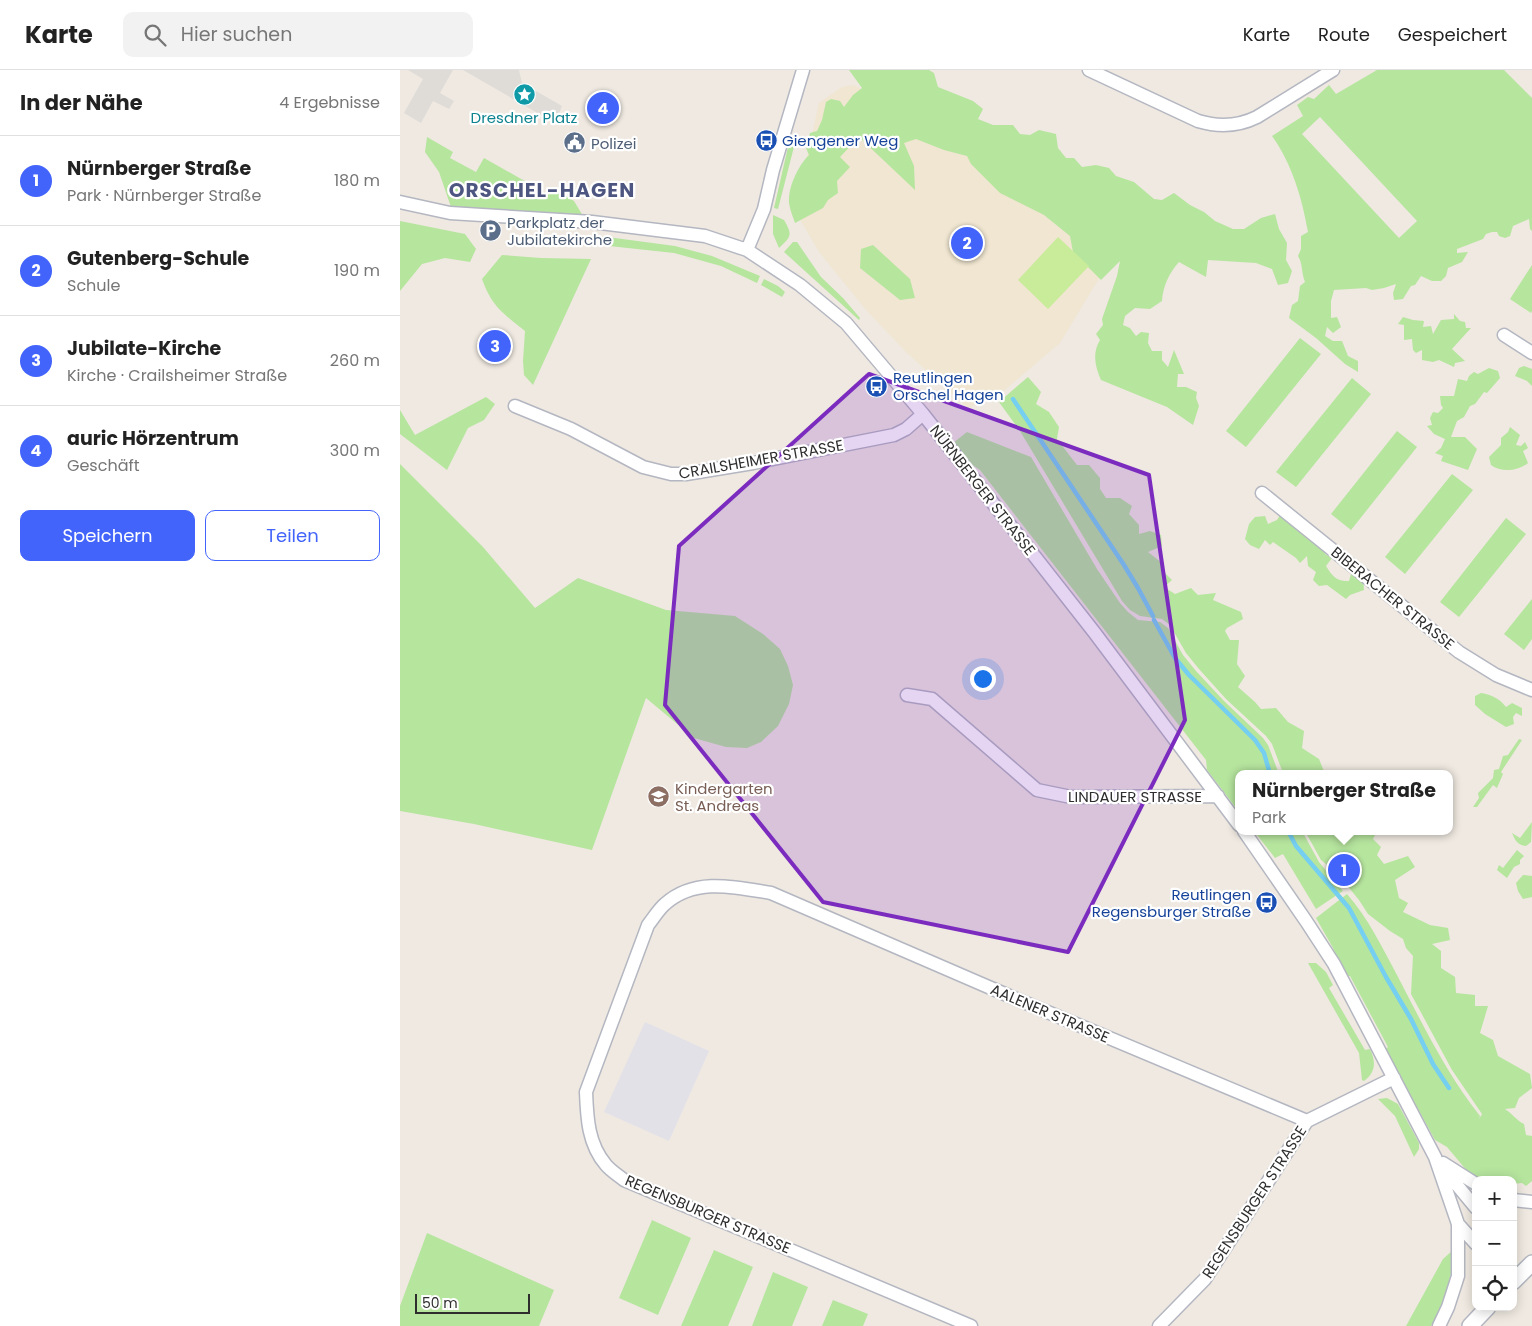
<!DOCTYPE html>
<html lang="de">
<head>
<meta charset="utf-8">
<style>
	body { margin:0; font-family:Poppins,sans-serif; background:#f2f2f2; color:#222 }
	.controls { position:absolute; right:15px; bottom:15px; display:grid; overflow:hidden; border-radius:10px; box-shadow:0 2px 12px #0003 }
	.controls button { width:45px; height:45px; display:grid; place-items:center; padding:0; border:0; border-bottom:1px solid #e0e0e0; background:#fff; color:#222; font:25px sans-serif }
	.scale { position:absolute; left:15px; bottom:12px; width:115px; box-sizing:border-box; padding-left:5px; border:2px solid #2e2e2e; border-top:0; font-size:14px; line-height:18px; white-space:nowrap; color:#2e2e2e; -webkit-text-stroke:4px #fff; paint-order:stroke }
	.you { position:absolute; left:582px; top:608px; width:18px; height:18px; margin:-12px; border:4px solid #fff; border-radius:50%; background:#1a73e8; box-shadow:0 0 0 8px #1a73e833 }
	.badge { display:grid; place-items:center; width:32px; height:32px; border-radius:50%; background:#4264fb; color:#fff; font-size:16px; font-weight:700 }
	.pin { position:absolute; translate:-50% -50%; border:2px solid #fff; box-shadow:0 1px 5px #0006 }
	.popup { position:absolute; left:835px; top:700px; width:218px; height:65px; box-sizing:border-box; display:grid; place-content:center; border-radius:10px; background:#fff; filter:drop-shadow(0 1px 4px #0005); font-size:16px; white-space:nowrap; color:#767676 }
	.popup b { font-size:19px; color:#222 }
	.popup::after { content:''; position:absolute; left:50%; top:100%; margin-left:-10px; border:10px solid transparent; border-top-color:#fff }
	.list { margin:0; padding:0; list-style:none }
	h2 { display:flex; justify-content:space-between; align-items:center; height:65px; margin:0; padding:0 20px; font-size:21px }
	h2 small { font-size:16px; font-weight:400; color:#767676 }
	.list li { display:grid; grid-template-columns:32px 1fr auto; gap:15px; align-items:center; box-sizing:border-box; height:90px; padding:0 20px; border-top:1px solid #e0e0e0 }
	.list b { display:block; font-size:19px; white-space:nowrap }
	.list p { margin:0; font-size:16px; white-space:nowrap; color:#767676 }
	.list em { font-size:16px; font-style:normal; color:#767676 }
	.actions { display:flex; gap:10px; padding:15px 20px }
	.actions a { flex:1; padding:11px 0; border:1px solid #4264fb; border-radius:10px; text-align:center; font-size:18px; color:#4264fb }
	.actions .main { background:#4264fb; color:#fff }
	.icon { flex:none; width:28px; height:28px; fill:none; stroke:currentColor; stroke-width:2; stroke-linecap:round; stroke-linejoin:round }
	.map { position:relative; flex:none; width:1132px; height:1256px; overflow:hidden }
	header { display:flex; align-items:center; gap:30px; box-sizing:border-box; height:70px; padding:0 25px; background:#fff; border-bottom:1px solid #e0e0e0 }
	header strong { font-size:24px }
	nav { display:flex; gap:28px; margin-inline-start:auto; font-size:18px }
	.search { width:350px; height:45px; background:#f2f2f2; display:flex; align-items:center; gap:12px; box-sizing:border-box; padding:0 18px; border-radius:10px; color:#767676; font-size:19px }
	main { display:flex }
	aside { flex:1; background:#fff }
	.map>svg:first-child { display:block }
</style>
</head>
<body>
<header>
<strong>Karte</strong>
<div class="search"><svg class="icon" aria-label="search" viewBox="0 0 24 24"><circle cx="10" cy="10" r="6"/><path d="M15 15l6 6"/></svg>Hier suchen</div>
<nav><a>Karte</a><a>Route</a><a>Gespeichert</a></nav>
</header>
<main>
<aside>
<h2>In der Nähe<small>4 Ergebnisse</small></h2>
<ul class="list">
<li><span class="badge">1</span><div><b>Nürnberger Straße</b><p>Park · Nürnberger Straße</p></div><em>180 m</em></li>
<li><span class="badge">2</span><div><b>Gutenberg-Schule</b><p>Schule</p></div><em>190 m</em></li>
<li><span class="badge">3</span><div><b>Jubilate-Kirche</b><p>Kirche · Crailsheimer Straße</p></div><em>260 m</em></li>
<li><span class="badge">4</span><div><b>auric Hörzentrum</b><p>Geschäft</p></div><em>300 m</em></li>
</ul>
<div class="actions"><a class="main">Speichern</a><a>Teilen</a></div>
</aside>
<div class="map">
<svg width="1132" height="1256" viewBox="0 0 1132 1256">
	<rect width="100%" height="100%" fill="#efe9e1"/>
	<path fill="#e3e1e8" d="M245 952 309 981 269 1071 204 1042Z"/>
	<path fill="#f0e6d1" d="M454 15 726 164 660 273 599 325 568 338 507 283 466 240 419 182 395 141 419 33 442 17Z"/>
	<path fill="#b6e59e" fill-rule="evenodd" d="M449 0H529L534 3 538 17 573 31 583 39 578 49 593 55H613L620 64 630 65 639 60 656 64 658 78 666 88H674L682 97 696 95 709 98 716 106 734 112 754 129 762 130 774 123 790 135 804 142 815 151 833 159H844L861 148 875 144 879 159 887 173 886 190 892 201 888 213 878 215 872 199 856 193 808 190 806 207 779 192C769 203 763 216 762 231L750 239 735 238 725 246 723 255 730 258 736 266 741 262 749 263 748 273 752 281H762V290L768 297 774 280 784 304H778L777 317H786L797 322 796 328 799 336 793 355 767 337 701 310C695 296 692 283 700 270L696 264 703 255 702 249 717 206 720 191 701 210 673 182 670 166 644 145 600 123 571 94 567 86 544 80 516 69 504 73 514 96 515 120 459 67 440 87 450 97 437 111 438 123 428 130 423 138 395 153C393 147 390 140 389 133 388 117 398 96 409 85L406 78 410 63 417 61 422 50 426 32 431 29 440 31 444 37 453 25 462 18Z
		M977 0H1104L1132 28V161L1130 159 1129 149 1113 156 1110 166 1105 168 1099 166 1097 162H1092L1086 164 1083 169 1057 179V183L1068 182 1062 192 1048 198 1046 206 1041 211H1032L1021 206 1015 215 1011 216 1003 229 994 230 993 223 996 214 984 218 972 220 966 218 934 220 931 231V248L937 247 941 257 933 263 927 257 925 266 933 271H942L948 286 958 291V302L945 294 916 268 889 248 892 235 898 231 900 216 905 212C901 202 903 194 898 186L901 179V166L908 162C902 128 892 94 872 66L903 46 897 35 908 27 914 29 929 15 936 24ZM920 47 1017 151 999 168 902 64Z
		M27 67 53 82 50 88 76 102 84 88 146 123 150 117 174 131 186 151 52 140 39 102 25 82Z
		M395 73 378 139 374 138 388 77Z
		M373 145 384 150C393 165 391 167 379 178L373 164Z
		M0 151 65 164 76 179 70 192 45 188 22 194 0 221Z
		M200 166 275 176 312 186 360 206 357 213 321 196 274 183 200 175Z
		M393 172H397L421 207 443 228 460 248 459 250 384 182Z
		M473 175 510 209 515 228 500 230 460 198 461 179Z
		M102 185 141 188 191 189 133 315 124 305 123 291 125 261C103 243 92 237 82 209Z
		M1132 195V241L1131 243 1110 229Z
		M364 209 378 216 385 222 382 227 361 215Z
		M1054 244 1060 251 1065 252 1066 258H1071L1052 279 1065 291 1055 293 1054 297 1039 290 1033 292 1022 290V280L1016 283 1013 280 1012 269 1004 270V255L998 254 1003 247 1013 250 1024 251 1023 257 1031 256 1033 264 1041 250 1054 249Z
		M900 268 921 284 846 377 826 361Z
		M1124 296 1132 299V316L1127 311 1115 306 1119 298Z
		M1089 298 1098 301 1100 308 1087 323 1084 322 1075 334 1070 336 1064 347 1057 351 1051 367H1065L1077 379 1068 400 1041 391 1043 386 1035 383 1041 378 1045 369 1034 364 1027 356 1032 355 1030 348 1033 342 1038 343 1043 338 1041 335 1040 326H1054L1058 309 1067 311 1069 306 1074 302 1078 304Z
		M628 307 641 322 636 334 649 342 659 357 657 369 677 395H689L700 408V419L706 428H720L732 436 729 444 739 455V464L750 461 761 465 762 476 748 482 762 493 763 501 772 510 764 517 775 524 791 518 798 525 816 523 813 530 841 542 843 549 827 558 825 561 830 570H839L837 594 845 606 838 617 855 632 861 639 876 638 888 652 904 661 902 678 919 689 925 704 883 703 872 674 866 666 826 629 799 599 786 583 770 555 762 549 740 546 730 540 722 531 620 361 599 332Z
		M952 308 971 324 896 417 876 402Z
		M86 327 95 334 84 350 68 358 47 400 0 364V340L15 365Z
		M1110 357 1120 365 1116 375 1121 376 1125 372 1128 378 1123 381 1128 393C1119 401 1101 403 1091 395L1089 387 1101 375V368L1108 362Z
		M997 361 1017 377 951 460 931 444Z
		M567 362 631 387 697 499 720 533 728 542 738 550 760 552 768 558 783 585 796 601 824 631 863 668 868 675 879 704H839V742L807 700 806 690 580 400 568 392 553 373Z
		M0 394 83 477 135 538 178 508 266 540 335 546 363 564 380 579 388 596 393 615 389 634 378 656 361 672 347 678 326 677 294 668 246 628 192 780 74 754 0 741Z
		M1052 404 1073 420 1005 504 985 487Z
		M880 445 924 472 925 484 932 488 926 496C932 506 937 512 949 511L951 504 963 508 964 520 950 525 946 529 927 515 919 516 913 510 916 502 908 496 907 486 900 493 896 488 873 472 870 475 865 470 859 479 850 475 845 469 849 454 855 447 865 446 868 454 877 450Z
		M1106 448 1126 464 1059 547 1040 532Z
		M1132 529V569L1124 580 1104 564Z
		M1081 623C1092 625 1099 628 1106 637L1112 633 1122 638V646L1116 643 1113 647 1114 654 1106 657 1085 644 1075 635V626Z
		M1119 669 1122 670 1101 702 1103 704 1097 718 1093 715 1077 737H1073L1079 728 1078 723 1093 708 1094 700 1099 699 1103 686 1108 685Z
		M1132 752 1131 772 1126 776C1117 775 1115 770 1112 763L1120 768Z
		M854 761H902L919 792 943 821 916 839 883 784 875 788Z
		M905 761H977L973 769 981 777 977 785 984 794 1008 786 1015 797 995 810 999 828 1008 833 1003 842 1030 855 1048 858 1050 870 1032 874 1041 881V898L1055 907 1056 923 1075 925V936H1088L1080 963 1093 970 1098 986 1130 1004 1132 1018 1119 1028 1115 1038 1105 1039C1113 1044 1116 1050 1124 1054L1126 1065 1132 1066V1111L1126 1116 1122 1113 1113 1114V1110H1082L1068 1102 1047 1077 1035 1070 985 979 988 977 950 906 946 907 938 894 933 878 916 848 947 824C968 848 982 877 997 905 1022 953 1046 1003 1080 1046L1079 1049 1082 1044 1052 1000 1011 924 1013 886 1006 878 1003 869 990 861 968 844 959 830 937 803 921 790Z
		M1117 780 1124 786 1120 790V794L1114 797 1107 808 1097 800 1099 795 1103 798Z
		M1123 805 1132 806V827L1123 829 1118 821 1116 813Z
		M908 893H916L926 902 933 915 929 918 965 980 970 979C976 992 976 1002 964 1011L962 1010 959 983Z
		M987 1028 998 1034 1019 1073V1079L1014 1087 995 1046 978 1029Z
		M252 1150 291 1168 258 1245 219 1228Z
		M27 1163 154 1220 139 1256H0V1236Z
		M314 1180 353 1197 328 1256H281Z
		M1053 1180C1054 1205 1044 1229 1034 1252L1031 1256H1006L1043 1189Z
		M373 1202 408 1217 392 1256H352Z
		M433 1230 468 1244 463 1256H422Z"/>
	<path fill="#c9ec9a" d="M658 167 689 196 648 239 618 210Z"/>
	<path fill="#dfdcd8" d="M8 0H53L40 23 54 31 49 39 33 31 21 53 4 43 23 9Z
		M63 0H119L122 13 162 36 155 53Z"/>
	<g fill="none" stroke-linecap="round" stroke-linejoin="round">
		<path stroke="#75cff0" stroke-width="4.5" d="M613 329 724 495 738 518 753 546
			M754 550 775 588 789 605 855 670 864 683 870 704
			M888 761 896 776 949 838 986 907 1011 949 1033 994 1049 1018"/>
		<defs>
			<path id="minor" d="M689 0 798 51C818 57 837 57 857 47L933 0
				M0 132 50 143 192 152 305 166 347 180 400 215 446 253 523 344 694 562 839 755
				M347 180 364 139 373 100 403 0
				M1104 265 1132 283
				M115 336 171 359 243 397 271 404H286L353 393 494 365 506 359 523 344
				M862 423 1059 582 1096 605 1132 620
				M507 625 532 629 637 720 671 727 818 726
				M844 761 906 851 934 894 1035 1087 1058 1154V1206L1048 1237 1039 1256
				M1043 1093 1076 1114
				M1042 1097 1076 1138
				M1113 1130 1132 1132
				M1058 1154 1076 1174
				M571 1256 224 1110C218 1105 211 1101 206 1095 188 1074 187 1048 186 1022L248 855C253 849 258 840 265 834 295 807 335 817 371 823L607 925 907 1051 994 1008
				M759 1256 805 1209 907 1051"/>
			<path id="tertiary" d="M1113 1212 1132 1193
				M1070 1256 1088 1237"/>
		</defs>
		<use href="#minor" stroke="#b4b7c1" stroke-width="15"/>
		<use href="#tertiary" stroke="#b4b7c1" stroke-width="18"/>
		<use href="#minor" stroke="#fff" stroke-width="12"/>
		<use href="#tertiary" stroke="#fff" stroke-width="15"/>
	</g>
	<path fill="#7b2cbf" fill-opacity="0.2" stroke="#7b2cbf" stroke-width="4" stroke-linejoin="round" d="M469 304 749 405 785 650 668 882 423 832 265 635 279 476Z"/>
	<defs>
		<symbol id="sight-disc" viewBox="-11 -11 22 22"><circle r="9.5" fill="#0f9aa8" stroke="#fff"/><path d="M0-6L1.8-2.2L6-1.7L2.9 1.2L3.7 5.4L0 3.3L-3.7 5.4L-2.9 1.2L-6-1.7L-1.8-2.2Z" fill="#fff"/></symbol>
		<symbol id="bus-disc" viewBox="-11 -11 22 22"><circle r="9.5" fill="#1a4fb4" stroke="#fff"/><path d="M-5-6H5V4H4V6H2V4H-2V6H-4V4H-5ZM-3.5-4V0h7V-4ZM-3.5 1.2v1.5H-2V1.2ZM2 1.2v1.5H3.5V1.2Z" fill="#fff"/></symbol>
		<symbol id="civic-disc" viewBox="-11 -11 22 22"><circle r="9.5" fill="#5c6f8a" stroke="#fff"/><path d="M-.6-6.5H3V-4.5H.6V-3L4-1V1h2V6H-6V1h2V-1L-.6-3ZM-1.2 2.5V6h2.4V2.5Z" fill="#fff"/></symbol>
		<symbol id="parking-disc" viewBox="-11 -11 22 22"><circle r="9.5" fill="#5c6f8a" stroke="#fff"/><path d="M-3.5-5.5H1a3.5 3.5 0 0 1 0 7H-1V5.5H-3.5ZM-1-3.4V-.6H.8a1.4 1.4 0 0 0 0-2.8Z" fill="#fff"/></symbol>
		<symbol id="school-disc" viewBox="-11 -11 22 22"><circle r="9.5" fill="#8d6e63" stroke="#fff"/><path d="M0-5L7-2L0 1L-7-2ZM-4 1L0 2.5L4 1V4Q0 6-4 4Z" fill="#fff"/></symbol>
	</defs>
	<g fill-rule="evenodd">
		<use href="#sight-disc" x="112" y="12" width="25" height="25"/>
		<use href="#bus-disc" x="354" y="58" width="25" height="25"/>
		<use href="#civic-disc" x="162" y="60" width="25" height="25"/>
		<use href="#parking-disc" x="78" y="148" width="25" height="25"/>
		<use href="#bus-disc" x="464" y="304" width="25" height="25"/>
		<use href="#school-disc" x="246" y="714" width="25" height="25"/>
		<use href="#bus-disc" x="854" y="820" width="25" height="25"/>
	</g>
	<g text-anchor="middle" dominant-baseline="central" stroke-width="4.5" stroke-linejoin="round" paint-order="stroke">
		<g font-size="15" fill="#0d838f" stroke="#fff">
			<text x="124" y="47">Dresdner Platz</text>
		</g>
		<g font-size="15" fill="#164399" stroke="#fff" text-anchor="start">
			<text x="382" y="70">Giengener Weg</text>
			<text x="493" y="307">Reutlingen<tspan x="493" dy="17">Orschel Hagen</tspan></text>
			<text x="851" y="824" text-anchor="end">Reutlingen<tspan x="851" dy="17">Regensburger Straße</tspan></text>
		</g>
		<g font-size="15" fill="#4e5e75" stroke="#fff" text-anchor="start">
			<text x="191" y="73">Polizei</text>
			<text x="107" y="152">Parkplatz der<tspan x="107" dy="17">Jubilatekirche</tspan></text>
		</g>
		<g font-size="15" fill="#2e2e2e" stroke="#fff">
			<text transform="translate(361 389) rotate(-10)">CRAILSHEIMER STRASSE</text>
			<text transform="translate(583 420) rotate(52)">NÜRNBERGER STRASSE</text>
			<text transform="translate(993 528) rotate(39)">BIBERACHER STRASSE</text>
			<text x="735" y="726">LINDAUER STRASSE</text>
			<text transform="translate(650 943) rotate(23)">AALENER STRASSE</text>
			<text transform="translate(854 1132) rotate(-57)">REGENSBURGER STRASSE</text>
			<text transform="translate(308 1144) rotate(23)">REGENSBURGER STRASSE</text>
		</g>
		<g font-size="15" fill="#785e54" stroke="#fff" text-anchor="start">
			<text x="275" y="718">Kindergarten<tspan x="275" dy="17">St. Andreas</tspan></text>
		</g>
		<g font-size="20" font-weight="bold" letter-spacing="1" fill="#4d5680" stroke="#fff">
			<text x="142" y="120">ORSCHEL-HAGEN</text>
		</g>
	</g>
</svg>
<div class="controls">
<button>+</button>
<button>−</button>
<button><svg class="icon" aria-label="locate" viewBox="0 0 24 24"><circle cx="12" cy="12" r="6"/><path d="M12 2v4M12 18v4M2 12h4M18 12h4"/></svg></button>
</div>
<div class="scale">50 m</div>
<div class="you"></div>
<div class="pin badge" style="left:944px;top:800px">1</div>
<div class="popup"><b>Nürnberger Straße</b>Park</div>
<div class="pin badge" style="left:567px;top:173px">2</div>
<div class="pin badge" style="left:95px;top:276px">3</div>
<div class="pin badge" style="left:203px;top:38px">4</div>
</div>
</main>
</body>
</html>
